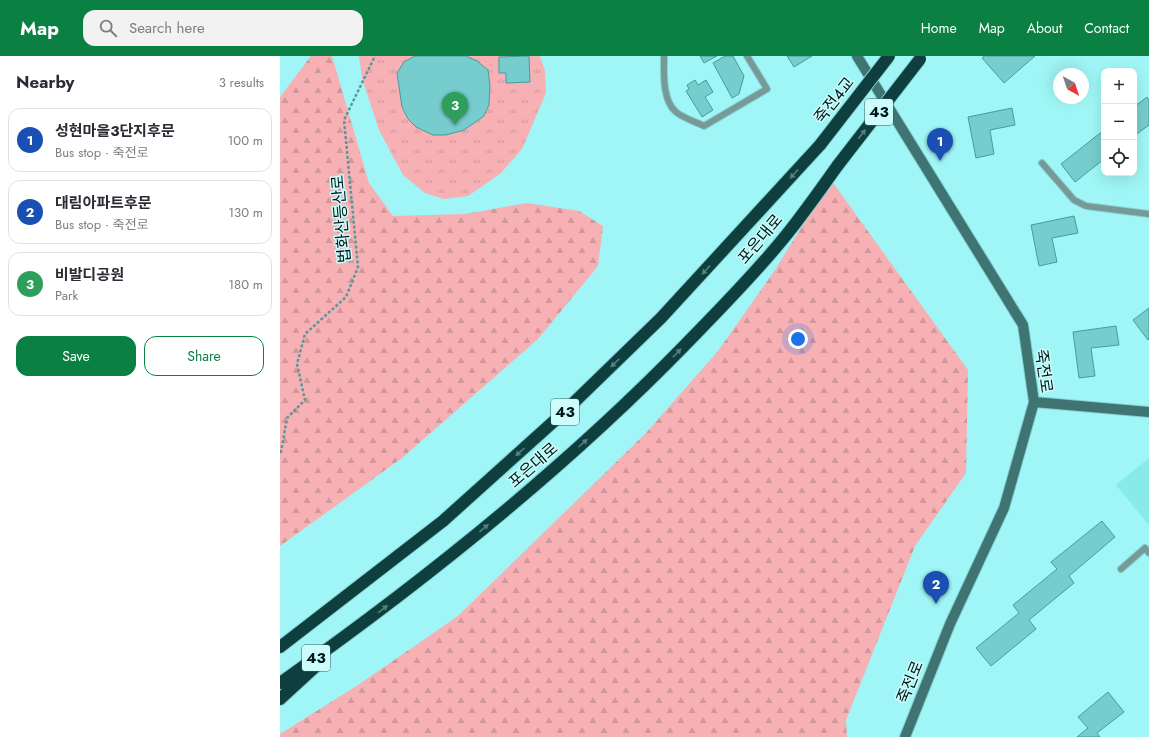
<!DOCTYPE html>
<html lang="en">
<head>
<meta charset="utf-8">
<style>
	body { margin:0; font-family:Jost,"Noto Sans KR",sans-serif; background:#f2f2f3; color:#2b2b33 }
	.controls { position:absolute; right:12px; top:12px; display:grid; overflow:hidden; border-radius:8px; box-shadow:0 4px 16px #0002 }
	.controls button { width:36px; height:36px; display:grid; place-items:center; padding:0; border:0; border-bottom:1px solid #e1e1e2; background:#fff; color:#2b2b33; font:20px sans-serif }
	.compass { position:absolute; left:773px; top:12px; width:36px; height:36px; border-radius:50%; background:#fff; box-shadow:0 4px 16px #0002; rotate:140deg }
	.you { position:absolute; left:518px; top:283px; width:14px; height:14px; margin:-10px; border:3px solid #fff; border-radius:50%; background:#1a73e8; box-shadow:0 0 0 6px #1a73e833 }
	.badge { display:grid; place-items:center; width:26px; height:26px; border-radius:50%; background:#0b8043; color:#fff; font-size:13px; font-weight:700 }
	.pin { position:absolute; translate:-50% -33px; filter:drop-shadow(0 1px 2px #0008) }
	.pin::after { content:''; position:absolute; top:21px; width:14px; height:12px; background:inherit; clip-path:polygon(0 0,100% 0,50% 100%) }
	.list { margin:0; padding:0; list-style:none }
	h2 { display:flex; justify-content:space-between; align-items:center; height:52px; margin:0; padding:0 16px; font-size:17px }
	h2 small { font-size:13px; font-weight:400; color:#7c7c81 }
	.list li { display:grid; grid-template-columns:26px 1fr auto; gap:12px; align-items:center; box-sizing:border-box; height:64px; margin:0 8px 8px; padding:0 8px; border:1px solid #e1e1e2; border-radius:12px }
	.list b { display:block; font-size:15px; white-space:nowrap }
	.list p { margin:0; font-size:13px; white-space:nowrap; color:#7c7c81 }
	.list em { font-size:13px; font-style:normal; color:#7c7c81 }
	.actions { display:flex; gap:8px; padding:12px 16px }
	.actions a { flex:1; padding:9px 0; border:1px solid #0b8043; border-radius:12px; text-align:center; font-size:14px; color:#0b8043 }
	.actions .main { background:#0b8043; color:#fff }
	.icon { flex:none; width:22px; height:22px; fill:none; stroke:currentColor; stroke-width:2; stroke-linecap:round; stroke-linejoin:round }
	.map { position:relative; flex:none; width:869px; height:681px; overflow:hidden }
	header { display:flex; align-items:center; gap:24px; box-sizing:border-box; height:56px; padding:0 20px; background:#0b8043; color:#fff }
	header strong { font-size:19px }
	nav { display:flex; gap:22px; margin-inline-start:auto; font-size:14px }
	.search { width:280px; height:36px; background:#f2f2f3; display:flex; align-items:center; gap:10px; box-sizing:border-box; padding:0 14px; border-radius:12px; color:#7c7c81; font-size:15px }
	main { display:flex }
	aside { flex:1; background:#fff }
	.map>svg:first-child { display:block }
</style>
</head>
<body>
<header>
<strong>Map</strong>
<div class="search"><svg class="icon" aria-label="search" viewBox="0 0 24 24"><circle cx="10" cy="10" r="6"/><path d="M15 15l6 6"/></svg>Search here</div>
<nav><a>Home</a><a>Map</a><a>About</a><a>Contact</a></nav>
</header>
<main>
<aside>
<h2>Nearby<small>3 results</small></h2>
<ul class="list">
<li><span class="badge" style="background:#1a4fb4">1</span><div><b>성현마을3단지후문</b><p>Bus stop · 죽전로</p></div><em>100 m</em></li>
<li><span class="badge" style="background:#1a4fb4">2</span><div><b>대림아파트후문</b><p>Bus stop · 죽전로</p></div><em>130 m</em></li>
<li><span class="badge" style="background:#2e9e5b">3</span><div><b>비발디공원</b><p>Park</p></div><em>180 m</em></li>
</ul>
<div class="actions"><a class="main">Save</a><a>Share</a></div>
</aside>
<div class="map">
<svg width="869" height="681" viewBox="0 0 869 681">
	<defs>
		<pattern id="forest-firs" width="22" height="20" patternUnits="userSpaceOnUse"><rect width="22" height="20" fill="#f7b0b4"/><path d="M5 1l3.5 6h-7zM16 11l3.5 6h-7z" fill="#d2979a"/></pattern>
		<pattern id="park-tufts" width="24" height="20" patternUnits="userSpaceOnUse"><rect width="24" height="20" fill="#f7b0b4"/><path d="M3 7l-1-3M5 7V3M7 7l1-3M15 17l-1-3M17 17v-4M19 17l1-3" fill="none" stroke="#d2979a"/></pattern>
	</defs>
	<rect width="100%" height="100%" fill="#a0f6f6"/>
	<path fill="#88eae9" d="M869 402V469L836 429Z"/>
	<path fill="url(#forest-firs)" d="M31 0H52L89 127 113 160 185 158 247 147 299 155 323 170 318 210 258 283 122 402 0 490V41Z
		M551 124 688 314 686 417 635 490 566 664 567 681H0V678L78 629 178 560 366 377 438 295 493 217Z"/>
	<path fill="url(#park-tufts)" d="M79 0H260L265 15 266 37 242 93 220 118 188 140 164 143 145 137 123 119 99 74 82 22Z"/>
	<path fill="#77cdcd" stroke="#459d9c" d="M135 0H186L197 5 208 14 210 30 209 49 204 60 184 74 166 79H153L136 71 128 63 122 51 117 17 124 6Z
		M249 0 250 26 226 27V17H219V1Z
		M420 0H437L424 7Z
		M445 0H453L464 20 459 38 452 42 433 7Z
		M507 0H532L514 11Z
		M704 0H755L724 27 702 2Z
		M415 24 418 29 426 24 433 36 425 41 433 54 422 61 406 35 409 33 407 29Z
		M867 41 869 44V69L854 80V51Z
		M732 52 735 69 710 74 714 98 696 102 688 61Z
		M824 74V103L795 126 781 108Z
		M794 160 798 177 772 182 777 206 759 210 751 169Z
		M869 252V283L868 284 853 264Z
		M836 270 839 289 811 292 815 320 799 322 793 276Z
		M822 465 835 481 789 520 794 527 749 564 756 573 711 610 696 592 739 557 733 549 777 513 771 506Z
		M828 636 844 656 817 677 820 681H797L808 672 798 661Z"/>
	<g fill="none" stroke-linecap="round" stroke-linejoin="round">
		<defs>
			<path id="lane" d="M384 0C384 17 382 44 396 56 403 62 416 66 424 70L487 33 467 0
				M762 107 794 144 806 150 869 158
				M841 513 865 492 869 497"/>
			<path id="secondary" d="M577 0 743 269 754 346 724 452 670 568 625 681
				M754 346 869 356"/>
			<path id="highway" d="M0 591 163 465 282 358 381 262 540 89
				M0 627C143 526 281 416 404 290 437 256 472 221 503 183 522 160 540 134 558 109
				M0 643 36 610"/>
		</defs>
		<use href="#lane" stroke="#86d2d3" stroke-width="8"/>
		<use href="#secondary" stroke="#86d2d3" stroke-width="12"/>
		<use href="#highway" stroke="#86d2d3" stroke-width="14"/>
		<path stroke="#5c9798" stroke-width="2.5" stroke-dasharray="3 2" stroke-linecap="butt" d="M0 396H1L7 362 25 344 17 308 25 278 66 241 78 211 64 64 95 0"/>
		<use href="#lane" stroke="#779998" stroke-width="6"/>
		<use href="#secondary" stroke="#3f7473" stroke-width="10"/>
		<use href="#highway" stroke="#0e3e3e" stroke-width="12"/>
		<defs>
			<path id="highway-bridge" d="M540 89 609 0
				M558 109 640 3"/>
		</defs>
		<use href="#highway-bridge" stroke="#86d2d3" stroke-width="14" stroke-linecap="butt"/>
		<use href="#highway-bridge" stroke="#0e3e3e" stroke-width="12"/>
	</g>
	<defs><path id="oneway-solid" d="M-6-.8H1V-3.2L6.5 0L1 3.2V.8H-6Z"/></defs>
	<g fill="#508180">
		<use href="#oneway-solid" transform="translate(582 78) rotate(-52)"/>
		<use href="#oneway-solid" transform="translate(514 118) rotate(132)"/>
		<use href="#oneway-solid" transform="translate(426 214) rotate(133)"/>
		<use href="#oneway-solid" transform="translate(397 297) rotate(-46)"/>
		<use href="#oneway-solid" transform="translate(335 307) rotate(136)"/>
		<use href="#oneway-solid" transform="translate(303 387) rotate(-42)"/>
		<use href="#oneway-solid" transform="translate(240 396) rotate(138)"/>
		<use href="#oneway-solid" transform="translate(204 472) rotate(-41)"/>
		<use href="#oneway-solid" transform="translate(103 553) rotate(-38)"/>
	</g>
	<g text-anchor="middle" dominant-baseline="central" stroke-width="3" stroke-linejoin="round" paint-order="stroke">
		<g fill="#ccfdfc" stroke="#3d5d5d" stroke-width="1">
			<rect x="585" y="43" width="28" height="26" rx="3"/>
			<rect x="271" y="343" width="28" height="26" rx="3"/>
			<rect x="22" y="589" width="28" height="26" rx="3"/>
		</g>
		<g font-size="15" font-weight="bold" fill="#001819">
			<text x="599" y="56">43</text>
			<text x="285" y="356">43</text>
			<text x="36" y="602">43</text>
		</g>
		<g font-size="16" fill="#001819" stroke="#ccfdfc">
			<text transform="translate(554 44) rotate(-52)">죽전4교</text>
			<text transform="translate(61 163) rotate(-95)">법화산등산로</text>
			<text transform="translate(480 183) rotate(-50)">포은대로</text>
			<text transform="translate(764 315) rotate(82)">죽전로</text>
			<text transform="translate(253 409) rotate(-41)">포은대로</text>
			<text transform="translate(630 626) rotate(-68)">죽전로</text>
		</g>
	</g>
</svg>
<div class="controls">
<button>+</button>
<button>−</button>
<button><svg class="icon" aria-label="locate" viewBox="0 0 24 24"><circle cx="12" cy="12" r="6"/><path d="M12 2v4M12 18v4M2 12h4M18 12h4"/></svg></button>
</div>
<svg class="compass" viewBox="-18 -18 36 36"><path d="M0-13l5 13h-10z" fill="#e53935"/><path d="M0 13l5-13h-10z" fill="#7c7c81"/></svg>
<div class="you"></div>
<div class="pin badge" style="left:660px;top:105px;background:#1a4fb4">1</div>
<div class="pin badge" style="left:656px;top:548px;background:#1a4fb4">2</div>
<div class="pin badge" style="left:175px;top:69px;background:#2e9e5b">3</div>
</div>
</main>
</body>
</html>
